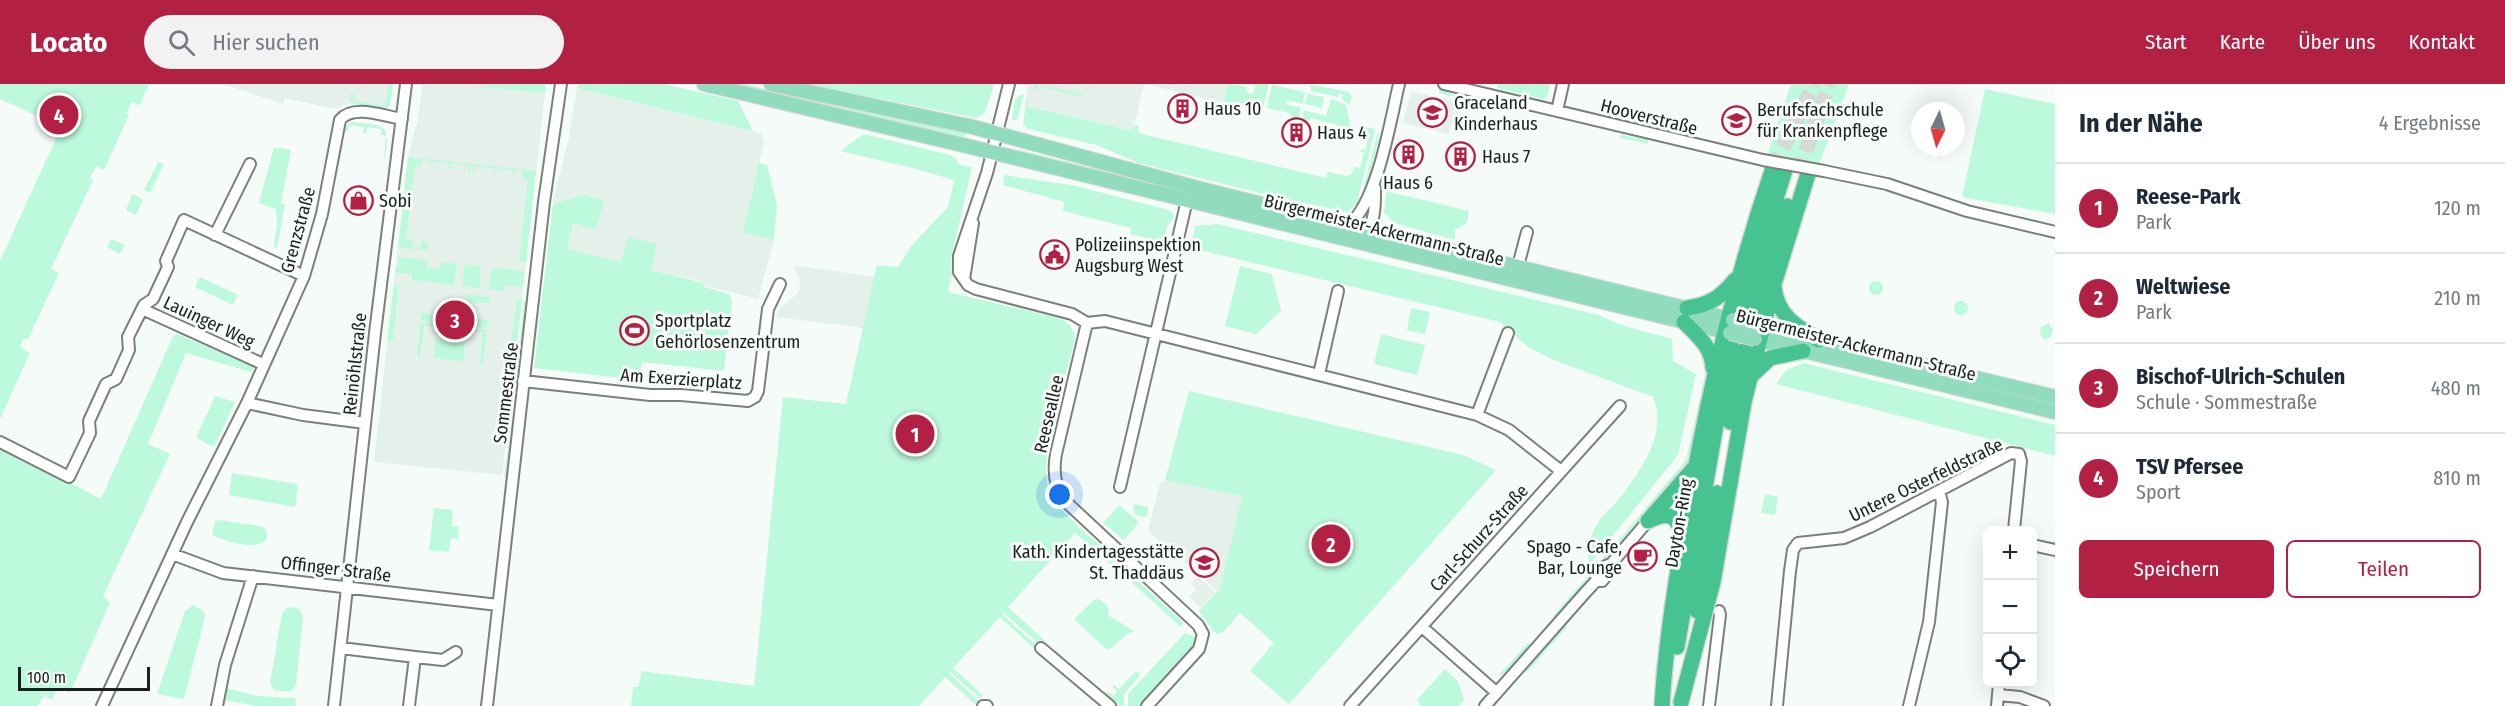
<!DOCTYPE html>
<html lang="de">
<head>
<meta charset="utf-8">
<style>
	body { margin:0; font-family:"Fira Sans Condensed",sans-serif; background:#f2f2f3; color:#1f2937 }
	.controls { position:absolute; right:18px; bottom:18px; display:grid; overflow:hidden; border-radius:9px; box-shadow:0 6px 24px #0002 }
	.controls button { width:54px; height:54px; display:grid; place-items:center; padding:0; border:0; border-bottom:2px solid #e0e1e3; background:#fff; color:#1f2937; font:30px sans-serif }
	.compass { position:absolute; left:1911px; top:18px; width:54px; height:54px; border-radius:50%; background:#fff; box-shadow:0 6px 24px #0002; rotate:185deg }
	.scale { position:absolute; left:18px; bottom:15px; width:132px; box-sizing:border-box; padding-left:6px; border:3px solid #1d1f1e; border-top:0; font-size:16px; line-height:21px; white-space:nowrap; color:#1d1f1e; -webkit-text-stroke:4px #f5fbf8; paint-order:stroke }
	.you { position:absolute; left:1060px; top:411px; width:21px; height:21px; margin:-15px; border:4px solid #fff; border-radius:50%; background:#1a73e8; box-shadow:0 0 0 9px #1a73e833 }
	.badge { display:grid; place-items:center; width:39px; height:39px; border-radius:50%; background:#b22044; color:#fff; font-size:20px; font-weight:700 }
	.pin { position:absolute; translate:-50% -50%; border:3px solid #fff; box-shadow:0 2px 6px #0006 }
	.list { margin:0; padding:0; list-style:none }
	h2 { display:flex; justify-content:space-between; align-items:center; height:78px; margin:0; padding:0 24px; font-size:26px }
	h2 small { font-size:20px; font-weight:400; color:#747a83 }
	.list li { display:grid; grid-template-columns:39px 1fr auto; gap:18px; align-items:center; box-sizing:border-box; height:90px; padding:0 24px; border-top:2px solid #e0e1e3 }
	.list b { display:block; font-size:22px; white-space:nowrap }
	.list p { margin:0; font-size:20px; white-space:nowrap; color:#747a83 }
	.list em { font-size:20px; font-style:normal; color:#747a83 }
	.actions { display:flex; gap:12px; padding:18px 24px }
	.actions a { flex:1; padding:14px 0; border:2px solid #b22044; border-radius:9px; text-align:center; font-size:21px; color:#b22044 }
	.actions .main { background:#b22044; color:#fff }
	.icon { flex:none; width:33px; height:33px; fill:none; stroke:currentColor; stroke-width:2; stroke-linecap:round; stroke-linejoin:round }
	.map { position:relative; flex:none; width:2055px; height:622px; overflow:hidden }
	header { display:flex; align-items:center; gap:36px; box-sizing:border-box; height:84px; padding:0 30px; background:#b22044; color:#fff }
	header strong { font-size:28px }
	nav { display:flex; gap:33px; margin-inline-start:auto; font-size:21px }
	.search { width:420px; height:54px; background:#f2f2f3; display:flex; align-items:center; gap:15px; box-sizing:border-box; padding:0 21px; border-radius:33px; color:#747a83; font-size:22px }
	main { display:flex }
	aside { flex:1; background:#fff }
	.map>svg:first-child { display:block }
</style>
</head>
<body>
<header>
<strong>Locato</strong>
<div class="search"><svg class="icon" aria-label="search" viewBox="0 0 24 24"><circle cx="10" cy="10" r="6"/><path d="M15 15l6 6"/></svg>Hier suchen</div>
<nav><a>Start</a><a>Karte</a><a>Über uns</a><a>Kontakt</a></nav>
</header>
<main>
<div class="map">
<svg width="2055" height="622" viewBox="0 0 2055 622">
	<rect width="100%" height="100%" fill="#f5fbf8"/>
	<path fill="#e3f1ea" d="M223 0H393L390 21 387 24 349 19 335 25 285 14 283 20Z
		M423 0H487V3L545 9 502 391 374 378 408 73 417 38Z
		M1028 0H1228L1223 19 1144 0 1133 47 1025 21Z
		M577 4 761 49 764 58 743 149 774 156 758 215 705 202 704 198 549 162 553 117 569 53Z
		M1413 8 1463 19 1457 42 1451 41 1449 50 1403 39 1410 11Z
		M794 181 876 193 864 244 776 233 779 225 799 208 800 198Z
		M1166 396 1242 412 1219 508 1148 447 1160 399Z
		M1198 492 1215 508 1201 524 1189 513 1196 505 1190 500Z"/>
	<path fill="#bdf9dc" d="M0 0H149L140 21 132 18 126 30 129 31 104 86 96 82 90 94 93 96 51 185 59 189 28 255 24 254 20 263 30 269 0 335V177L59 48H72L0 15Z
		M386 0H393L390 21 387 24 349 19 351 9 354 10 353 17 385 22 389 1Z
		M487 0H546L545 9 486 3Z
		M579 0H664L738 17 753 47 577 4Z
		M728 0H747L849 25 890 30 966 47 965 53Z
		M806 0H994L985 29 976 34Z
		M1034 0 1082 10V13L1038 2 1036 7 1034 4Z
		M1228 0 1247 3 1246 8 1253 10 1256 0H1269L1262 28 1224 18Z
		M1310 0 1349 8 1352 12 1350 21 1342 15 1343 11 1339 10 1338 13 1311 7Z
		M1497 0H1550L1547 13 1544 15 1497 4Z
		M1791 0H1849L1819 81 1767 72Z
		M1272 1 1305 8 1303 20 1287 16 1286 20 1301 24 1298 35 1291 33V29L1267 24Z
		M1439 4 1449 7 1451 10 1484 15 1486 18 1493 20V22L1439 9Z
		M1985 5 2055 20V130L1962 113Z
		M1308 10 1324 13 1322 24 1305 20Z
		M1019 11H1024L1017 36H1012L1015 16Z
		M1027 13V22L1133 47 1135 41 1139 42 1138 49 1326 94 1328 88 1347 92 1352 90 1354 83 1360 84 1364 69 1360 67 1361 65 1365 66 1369 51 1362 49 1366 43 1375 45 1357 119 1347 128 1260 109 1138 79 1097 61 1028 45 1023 40Z
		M1331 15 1346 21 1350 39 1348 49 1337 46 1338 41 1310 34 1308 38 1302 37 1304 26 1326 32Z
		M352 38C386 42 390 39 385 74H384L386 52 381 51V45L367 43 366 50 363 49 364 43 349 41 348 47H345L344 50 342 68 339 67 344 44Z
		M1378 47 1379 54 1365 110 1359 123Z
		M1623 49 1625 52 1648 55V60L1619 54Z
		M864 50 950 71 957 75 958 80 972 83 951 176 952 191 948 208 1058 234C1069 238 1073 244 1075 255 1068 286 1036 381 1049 407 1061 432 1095 456 1116 475L1111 480 1075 449 1008 523 1045 557 1041 562 1004 529 1002 530 1039 564 1037 567 1000 533 953 584 983 611 980 614 950 588 949 589 980 618 979 622 976 621 945 593 919 622H631L633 603H639L641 587 754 602 783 313 846 320 877 181 898 183 912 161 948 123 954 96 913 84 840 67Z
		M274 63 291 66 281 120 285 121 277 164 274 163 277 139 276 125 259 119Z
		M1020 66 1347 146 1252 124 1231 122 1019 71Z
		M408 73 536 87 526 178 519 177 528 95 522 94 523 87 513 86V93L511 86 495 84 493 91V84L476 82 475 89H473L474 82 470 81V88H468V81L452 79 451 86H449V79L433 77 430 84 431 77 422 76 421 82H415L406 155 413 156 412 163 421 164 422 157H426L428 164 425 166 398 163Z
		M158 78 164 80 150 109 144 106Z
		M759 79 767 81 777 121 774 156 743 149Z
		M1004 91 1076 102 1169 126 1173 129 1174 134 1167 143 1163 158 1130 150 1131 144 1063 127 1064 118 1003 101Z
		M1386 107 1469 127 1467 139 1455 146V156L1394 139 1384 129Z
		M132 110 143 115 136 131 126 126Z
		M584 111 604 116 596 145 573 139 567 165 621 178 628 153 657 160 651 186 704 199V203L729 210 732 217 724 287 642 278 639 296 534 284 553 120Z
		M1217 140 1599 231 1621 241 1672 255 1673 277 1696 290 1678 371 1590 480 1585 463C1591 455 1593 447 1598 439 1603 429 1613 423 1620 414 1641 385 1668 350 1653 313L1549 274 1528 263 1500 238 1191 164 1195 142Z
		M111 155 125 161 120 170 107 163Z
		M397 173 427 176 426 183 440 185 441 178 457 180 454 201 412 196V190L395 189 396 183 400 184Z
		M465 181 480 182V204L462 202Z
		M1240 182 1272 190 1281 227 1256 250 1225 242Z
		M494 184 525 187 523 203 505 201 504 207 489 205 490 189Z
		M200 193 238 211 233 221 195 203Z
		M1869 204a7 7 0 1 1 14 0a7 7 0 1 1-14 0Z
		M394 201 398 202V209L393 257H387Z
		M467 210 490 213V219H466Z
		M517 215 522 216 514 284 509 283V276Z
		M524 217H531L526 231 520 284H517Z
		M1954 224a7 7 0 1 1 14 0a7 7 0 1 1-14 0Z
		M1411 224 1430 228 1425 250 1407 246Z
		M422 229 445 231 444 239 421 236Z
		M464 234 488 236 487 244 463 242Z
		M421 238 444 241V244L424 241 420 273 417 272Z
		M2049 239 2053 246 2051 253 2044 256 2040 250 2041 243Z
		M463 243 487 246 483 280H480L483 248 463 246Z
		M177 250 254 283 251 288 186 269 148 360 170 370 103 512 110 519 70 609 58 603 52 616 44 611 38 622H0V365L32 379 101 415 173 252Z
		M1381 250 1425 261 1417 291 1374 280Z
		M436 256 465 258 463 277 434 274Z
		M1803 279 2055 341V372L1776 300 1785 287Z
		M1707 283 1710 284 1691 377 1683 390 1600 483 1598 481 1686 376Z
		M1189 307 1463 371 1496 386 1289 620 1250 587 1274 559 1240 529 1223 548 1218 550 1213 547 1199 527 1217 507 1219 508 1242 412 1165 396Z
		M215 312 235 318 214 363 196 354Z
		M515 313H516L507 393H504Z
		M232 389 298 400 295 423 229 411Z
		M1765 410 1778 413 1775 431 1761 429Z
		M1135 420 1148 423 1147 432 1142 433 1134 429 1133 422Z
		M1119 421 1139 438 1124 456 1103 439Z
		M434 424 453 426 452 442 459 443 458 455 451 454 449 468 429 466Z
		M219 436 260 442 266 445 267 455C257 468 225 457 212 451L215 437Z
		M1121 482 1182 537V544L1118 486Z
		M1594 485 1596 487 1553 537 1554 531Z
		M1099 515 1108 522 1109 532 1134 547 1126 551 1110 565H1106L1074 535 1094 516Z
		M193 521 203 526 205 533 184 615 157 610 185 527Z
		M294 523 300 526 303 533 296 601 291 608 274 606 270 599 282 529 287 524Z
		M1565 541 1567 543 1527 588 1525 586Z
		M1185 549 1197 554 1195 561 1142 622H1128V610Z
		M1528 559 1530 561 1508 587 1498 592Z
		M1445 585 1458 597 1464 616 1459 622H1420L1417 616Z
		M1136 587 1140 591 1124 610V622L1111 621 1114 618 1106 610 1108 608 1113 612 1117 607 1112 602 1114 601 1119 605Z
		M226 604 257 612 296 614 295 622H256L225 616Z"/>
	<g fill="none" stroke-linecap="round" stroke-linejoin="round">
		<path stroke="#d5dad7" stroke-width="15" stroke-dasharray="15 8" stroke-linecap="butt" d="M1773 84 1814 0
			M1798 89 1829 0"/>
		<defs>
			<path id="minor" d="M1009 0 987 89 959 172V188L968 201 976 205 1072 230 1087 239 1056 370C1053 387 1054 402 1064 416L1198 541 1203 550 1199 565 1147 622
				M1444 0 1763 76
				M1557 27 1563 0
				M1824 87 1887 100 1967 127 2055 148
				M1349 141C1378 116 1390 38 1399 0
				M1346 149 1363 151C1376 140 1375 120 1375 104
				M215 151 250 80
				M1518 182 1527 148
				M964 195 973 139
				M142 225 263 280
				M1087 239 1105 237 1477 331 1509 346 1561 387
				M1319 290 1338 207
				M523 297 650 311H681L748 317 755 313 758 307 768 225 780 200
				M247 319 303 331 365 339
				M1477 331 1508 249
				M0 358 69 393 90 349 89 337 106 300 116 295 129 266 128 253 144 221 153 215 168 183 166 177 184 136 304 192
				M1120 403 1187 116
				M2032 461 2055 466
				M172 470 223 489 498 521
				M1596 497C1596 489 1603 482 1611 480L1648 437
				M1422 543 1497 609
				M341 564 415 573
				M1041 564 1110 622
				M1998 611 2020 613 2044 622
				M102 622 187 438 247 319 304 192 322 130 340 36C353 20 383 32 402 35
				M217 622 225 581 253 492
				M334 622 375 249 406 0
				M409 622 415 573 443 576 456 568
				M487 622 544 118 561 0
				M983 622H987
				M1350 622 1620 322
				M1485 622 1584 510 1596 497H1602L1611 486V480
				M1709 622 1720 531 1719 527
				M1777 622 1790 487 1793 466 1798 459 1844 454 1870 443 2011 369 2019 370 2021 377 2014 446
				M1909 622 1929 538 1942 418 1939 407
				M1997 622 1999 600"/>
			<path id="major" d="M704 0 967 62 1730 249
				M771 0 973 43 1201 105 1733 236
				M1758 242 2055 313
				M1755 255 2055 328"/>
			<path id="highway" d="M1774 203C1777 231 1796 243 1819 256
				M1742 222 1785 86
				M1687 224C1710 221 1721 213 1735 196
				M1756 226 1787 122
				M1684 238C1698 252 1712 263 1713 284
				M1752 291 1770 274 1803 267
				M1730 338 1745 266
				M1648 437 1695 383
				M1648 437C1669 427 1677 430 1683 453
				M1697 527 1717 409
				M1677 563 1722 307 1732 263
				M1681 618 1713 498 1744 318 1774 200 1808 90
				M1662 622C1665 565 1674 507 1684 450 1704 326 1732 204 1773 84"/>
		</defs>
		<use href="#minor" stroke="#7b807d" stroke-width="14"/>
		<use href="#major" stroke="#d6d7d6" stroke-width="16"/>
		<use href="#highway" stroke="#d6d7d6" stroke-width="18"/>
		<use href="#minor" stroke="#fff" stroke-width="10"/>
		<use href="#major" stroke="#91dbbe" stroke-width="14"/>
		<use href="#highway" stroke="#47c392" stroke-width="15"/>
		<defs>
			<path id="minor-bridge" d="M1763 76 1824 87"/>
			<path id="major-bridge" d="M1733 236 1758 242
				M1730 249 1755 255"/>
		</defs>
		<use href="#minor-bridge" stroke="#7b807d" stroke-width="14" stroke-linecap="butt"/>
		<use href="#major-bridge" stroke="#d6d7d6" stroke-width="16" stroke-linecap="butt"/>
		<use href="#minor-bridge" stroke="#fff" stroke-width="10"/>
		<use href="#major-bridge" stroke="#91dbbe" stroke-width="14"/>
	</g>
	<defs>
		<symbol id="building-ring" viewBox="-11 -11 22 22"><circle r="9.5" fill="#f5fbf8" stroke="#b22044" stroke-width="1.5"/><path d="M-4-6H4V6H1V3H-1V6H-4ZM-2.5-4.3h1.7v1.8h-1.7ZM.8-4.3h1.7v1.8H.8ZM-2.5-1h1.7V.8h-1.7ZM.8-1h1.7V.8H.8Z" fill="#b22044"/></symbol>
		<symbol id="school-ring" viewBox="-11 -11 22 22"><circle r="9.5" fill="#f5fbf8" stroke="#b22044" stroke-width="1.5"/><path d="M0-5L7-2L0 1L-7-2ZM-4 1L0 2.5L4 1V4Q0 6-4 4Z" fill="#b22044"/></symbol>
		<symbol id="university-ring" viewBox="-11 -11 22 22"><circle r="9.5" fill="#f5fbf8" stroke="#b22044" stroke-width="1.5"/><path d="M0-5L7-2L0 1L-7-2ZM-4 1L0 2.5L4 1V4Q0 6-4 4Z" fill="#b22044"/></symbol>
		<symbol id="shop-ring" viewBox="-11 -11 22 22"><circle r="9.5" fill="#f5fbf8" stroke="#b22044" stroke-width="1.5"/><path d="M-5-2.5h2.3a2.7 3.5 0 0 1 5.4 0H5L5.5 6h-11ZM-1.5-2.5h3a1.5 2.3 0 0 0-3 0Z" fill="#b22044"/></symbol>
		<symbol id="civic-ring" viewBox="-11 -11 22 22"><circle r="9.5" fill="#f5fbf8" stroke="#b22044" stroke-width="1.5"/><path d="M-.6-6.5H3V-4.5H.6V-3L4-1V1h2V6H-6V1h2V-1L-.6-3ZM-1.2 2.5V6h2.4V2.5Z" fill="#b22044"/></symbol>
		<symbol id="stadium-ring" viewBox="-11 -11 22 22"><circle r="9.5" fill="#f5fbf8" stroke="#b22044" stroke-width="1.5"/><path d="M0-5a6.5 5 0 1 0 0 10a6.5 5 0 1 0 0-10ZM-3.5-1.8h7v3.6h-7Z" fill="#b22044"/></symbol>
		<symbol id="cafe-ring" viewBox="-11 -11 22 22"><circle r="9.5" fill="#f5fbf8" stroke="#b22044" stroke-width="1.5"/><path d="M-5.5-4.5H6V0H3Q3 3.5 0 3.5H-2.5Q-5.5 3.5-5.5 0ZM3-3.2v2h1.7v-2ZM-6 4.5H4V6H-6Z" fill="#b22044"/></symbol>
	</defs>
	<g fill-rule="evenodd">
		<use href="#building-ring" x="1166" y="8" width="33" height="33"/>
		<use href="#school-ring" x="1416" y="12" width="33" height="33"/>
		<use href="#university-ring" x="1720" y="20" width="33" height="33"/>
		<use href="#building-ring" x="1280" y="32" width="33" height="33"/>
		<use href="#building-ring" x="1392" y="54" width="33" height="33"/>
		<use href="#building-ring" x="1444" y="56" width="33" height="33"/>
		<use href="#shop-ring" x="342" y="100" width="33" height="33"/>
		<use href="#civic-ring" x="1038" y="154" width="33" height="33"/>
		<use href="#stadium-ring" x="618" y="230" width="33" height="33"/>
		<use href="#cafe-ring" x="1626" y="456" width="33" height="33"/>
		<use href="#school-ring" x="1188" y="462" width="33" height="33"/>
	</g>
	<g text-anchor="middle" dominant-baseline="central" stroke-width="6" stroke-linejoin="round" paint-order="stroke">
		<g font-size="18" fill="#1d1f1e" stroke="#f5fbf8" text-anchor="start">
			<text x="1454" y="19">Graceland<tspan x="1454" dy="21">Kinderhaus</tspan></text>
			<text x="1204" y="25">Haus 10</text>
			<text x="1757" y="26">Berufsfachschule<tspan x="1757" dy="21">für Krankenpflege</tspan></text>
			<text x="1317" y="49">Haus 4</text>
			<text x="1482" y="73">Haus 7</text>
			<text x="1408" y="99" text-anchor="middle">Haus 6</text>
			<text x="379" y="117">Sobi</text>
			<text x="1075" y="161">Polizeiinspektion<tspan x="1075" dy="21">Augsburg West</tspan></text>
			<text x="655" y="237">Sportplatz<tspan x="655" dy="21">Gehörlosenzentrum</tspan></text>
			<text x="1622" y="463" text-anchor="end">Spago - Cafe,<tspan x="1622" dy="21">Bar, Lounge</tspan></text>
			<text x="1184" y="468" text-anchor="end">Kath. Kindertagesstätte<tspan x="1184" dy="21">St. Thaddäus</tspan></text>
		</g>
		<g font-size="18" fill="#1d1f1e" stroke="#f5fbf8">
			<text transform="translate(1649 33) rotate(14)">Hooverstraße</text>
			<text transform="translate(298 146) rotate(-75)">Grenzstraße</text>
			<text transform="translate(1384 146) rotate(14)">Bürgermeister-Ackermann-Straße</text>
			<text transform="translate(209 238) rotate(25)">Lauinger Weg</text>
			<text transform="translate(1856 261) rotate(14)">Bürgermeister-Ackermann-Straße</text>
			<text transform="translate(355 280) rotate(-84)">Reinöhlstraße</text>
			<text transform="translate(681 295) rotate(4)">Am Exerzierplatz</text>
			<text transform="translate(506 309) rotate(-83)">Sommestraße</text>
			<text transform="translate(1049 330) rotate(-77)">Reeseallee</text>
			<text transform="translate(1926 396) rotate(-26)">Untere Osterfeldstraße</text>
			<text transform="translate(1679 439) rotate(-80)">Dayton-Ring</text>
			<text transform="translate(1479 454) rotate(-48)">Carl-Schurz-Straße</text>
			<text transform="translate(336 485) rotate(7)">Offinger Straße</text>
		</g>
	</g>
</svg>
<div class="controls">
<button>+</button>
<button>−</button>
<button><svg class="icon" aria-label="locate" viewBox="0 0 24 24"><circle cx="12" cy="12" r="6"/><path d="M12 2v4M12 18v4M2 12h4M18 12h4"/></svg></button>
</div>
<svg class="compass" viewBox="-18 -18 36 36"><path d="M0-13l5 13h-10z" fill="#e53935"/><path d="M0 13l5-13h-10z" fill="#747a83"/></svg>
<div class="scale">100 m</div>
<div class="you"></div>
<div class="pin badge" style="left:915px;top:350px">1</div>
<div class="pin badge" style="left:1331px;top:460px">2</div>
<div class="pin badge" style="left:455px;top:236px">3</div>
<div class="pin badge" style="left:59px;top:31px">4</div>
</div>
<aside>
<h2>In der Nähe<small>4 Ergebnisse</small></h2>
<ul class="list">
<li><span class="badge">1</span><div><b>Reese-Park</b><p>Park</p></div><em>120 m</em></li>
<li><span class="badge">2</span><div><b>Weltwiese</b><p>Park</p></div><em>210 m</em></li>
<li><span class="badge">3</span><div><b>Bischof-Ulrich-Schulen</b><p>Schule · Sommestraße</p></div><em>480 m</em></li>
<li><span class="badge">4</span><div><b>TSV Pfersee</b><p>Sport</p></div><em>810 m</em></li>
</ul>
<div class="actions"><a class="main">Speichern</a><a>Teilen</a></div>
</aside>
</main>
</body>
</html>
